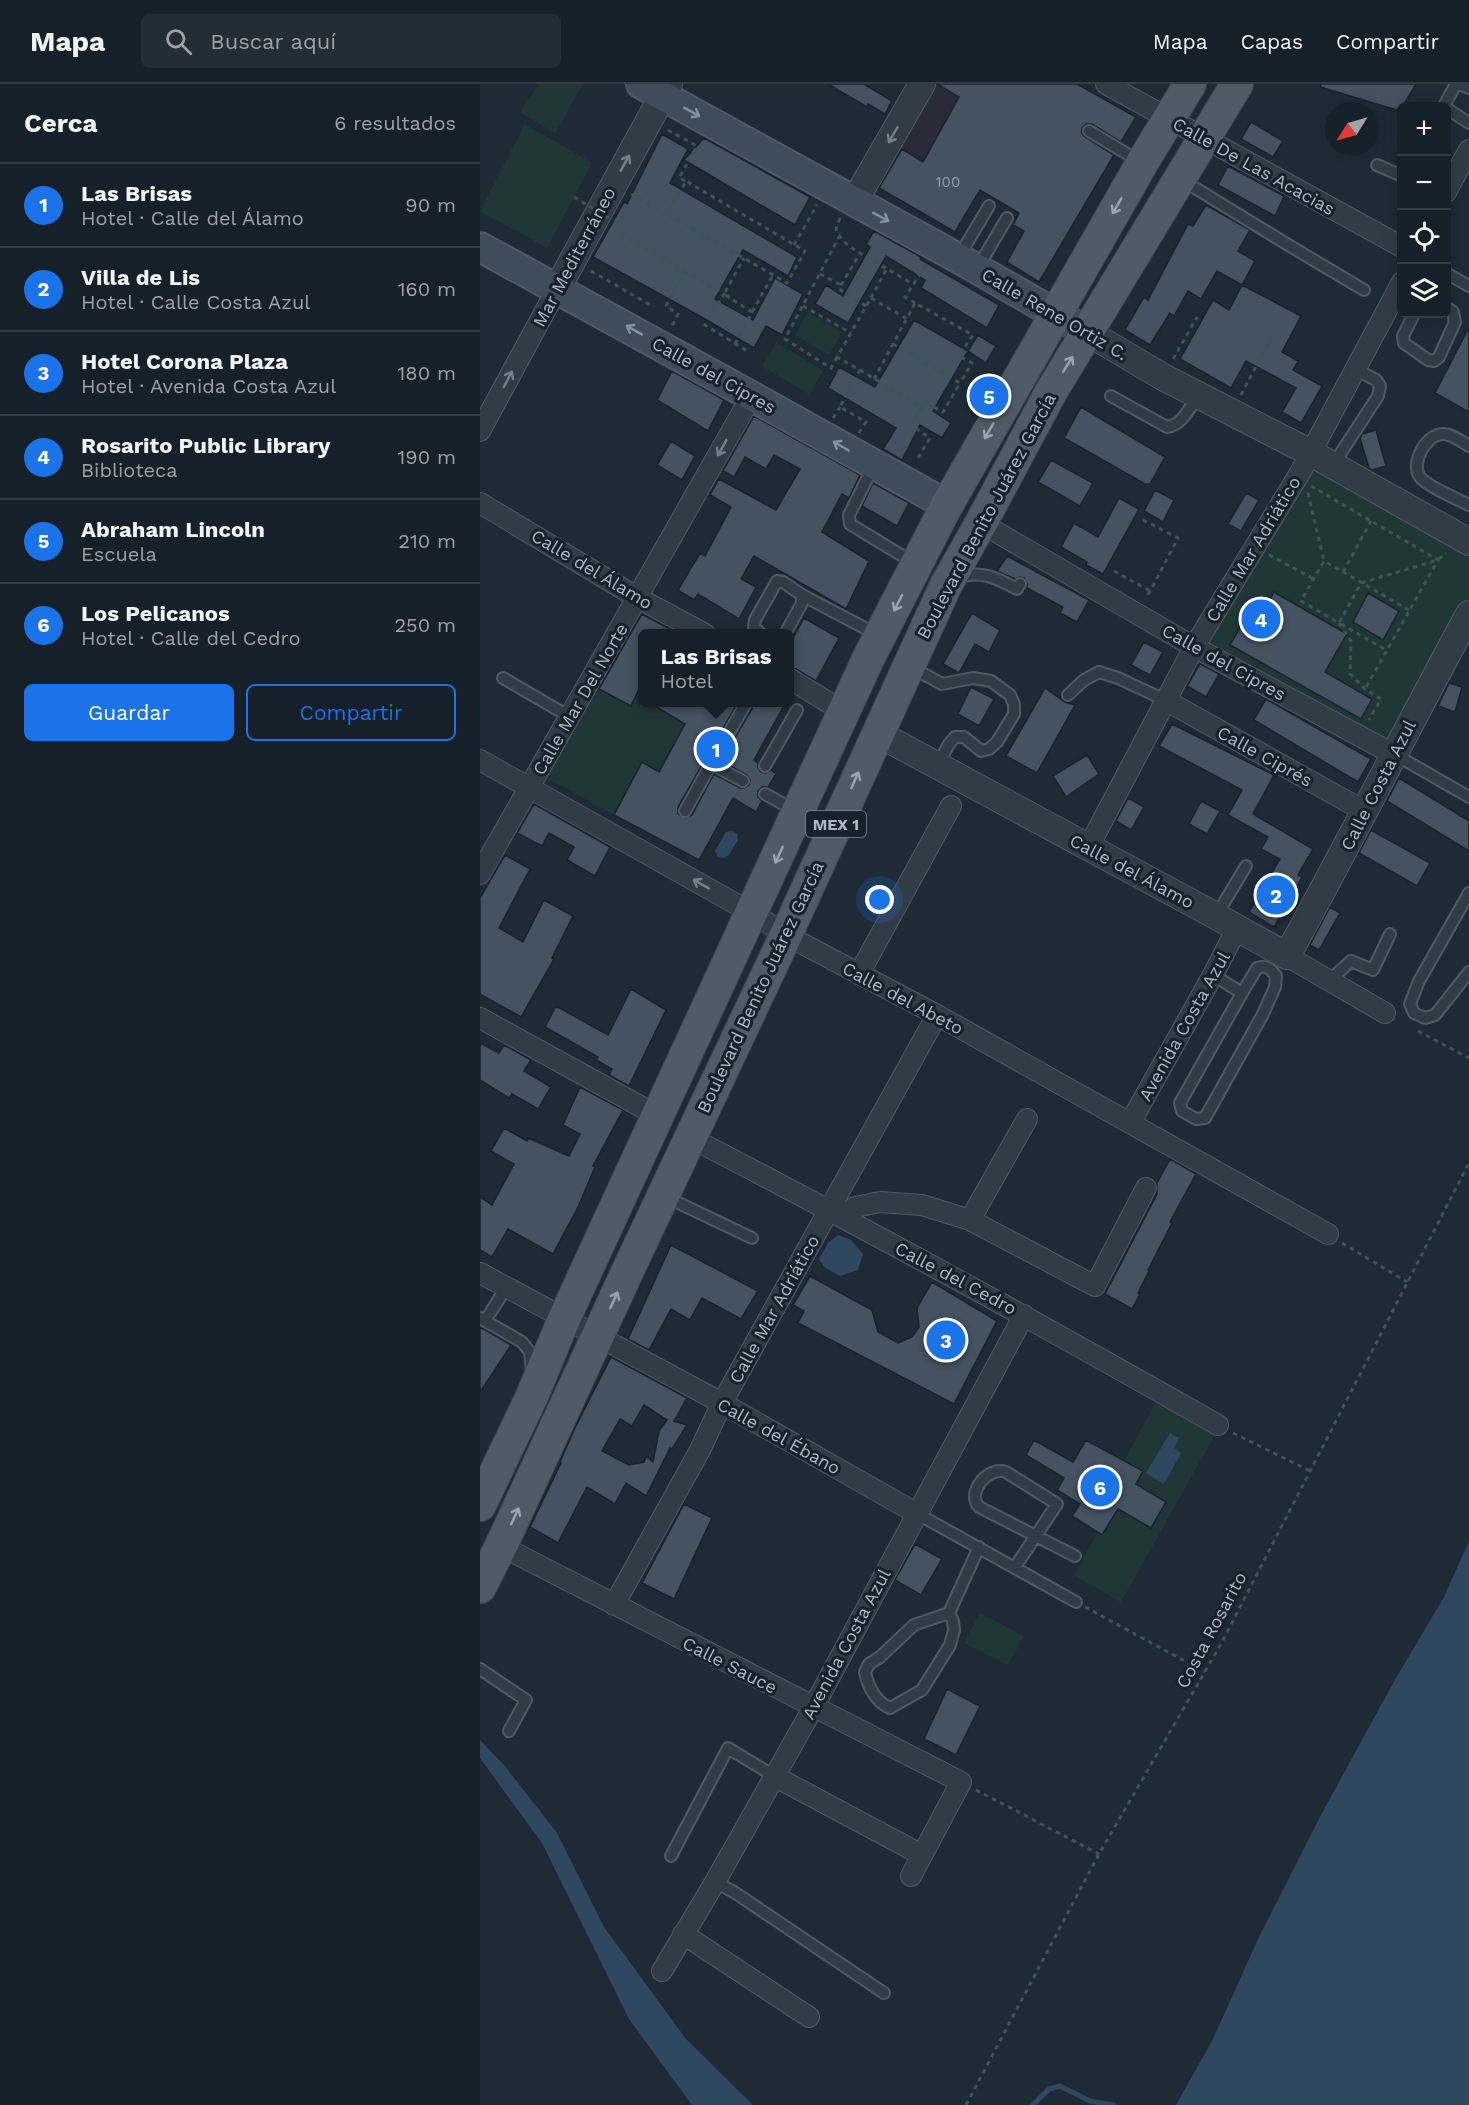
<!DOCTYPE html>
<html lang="es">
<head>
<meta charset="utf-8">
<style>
	body { margin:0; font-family:"Work Sans",sans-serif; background:#232d35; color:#f1f3f6 }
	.controls { position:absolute; right:18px; top:18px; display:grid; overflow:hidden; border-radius:9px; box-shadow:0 3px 15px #0003 }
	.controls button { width:54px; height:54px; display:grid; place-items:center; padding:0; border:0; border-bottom:2px solid #353e46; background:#162029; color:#f1f3f6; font:30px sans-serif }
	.compass { position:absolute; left:845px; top:18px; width:54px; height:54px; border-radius:50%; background:#162029; box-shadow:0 3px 15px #0003; rotate:233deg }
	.you { position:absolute; left:400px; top:816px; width:21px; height:21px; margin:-15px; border:4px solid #fff; border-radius:50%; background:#1a73e8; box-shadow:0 0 0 9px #1a73e833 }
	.badge { display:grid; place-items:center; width:39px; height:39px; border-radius:50%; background:#1a73e8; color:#fff; font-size:20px; font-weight:700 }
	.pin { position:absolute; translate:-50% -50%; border:3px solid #fff; box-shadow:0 2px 6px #0006 }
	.popup { position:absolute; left:158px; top:545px; width:156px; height:78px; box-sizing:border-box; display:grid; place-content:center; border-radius:9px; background:#162029; filter:drop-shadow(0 2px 4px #0005); font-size:20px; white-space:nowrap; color:#9ea3a8 }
	.popup b { font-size:22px; color:#f1f3f6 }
	.popup::after { content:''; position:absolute; left:50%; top:100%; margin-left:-12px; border:12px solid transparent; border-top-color:#162029 }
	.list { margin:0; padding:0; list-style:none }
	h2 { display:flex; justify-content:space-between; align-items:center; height:78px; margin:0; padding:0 24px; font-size:26px }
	h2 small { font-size:20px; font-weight:400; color:#9ea3a8 }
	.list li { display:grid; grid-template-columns:39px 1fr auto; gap:18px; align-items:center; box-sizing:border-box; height:84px; padding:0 24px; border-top:2px solid #353e46 }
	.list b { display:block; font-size:22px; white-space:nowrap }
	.list p { margin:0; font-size:20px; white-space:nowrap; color:#9ea3a8 }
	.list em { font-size:20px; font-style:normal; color:#9ea3a8 }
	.actions { display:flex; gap:12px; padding:18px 24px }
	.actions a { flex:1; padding:14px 0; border:2px solid #1a73e8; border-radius:9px; text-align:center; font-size:21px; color:#1a73e8 }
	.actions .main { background:#1a73e8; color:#fff }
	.icon { flex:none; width:33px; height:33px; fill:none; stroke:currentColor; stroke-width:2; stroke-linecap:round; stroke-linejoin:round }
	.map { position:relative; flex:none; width:989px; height:2021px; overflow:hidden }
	header { display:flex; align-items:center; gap:36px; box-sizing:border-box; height:84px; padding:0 30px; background:#162029; border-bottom:2px solid #353e46 }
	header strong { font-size:28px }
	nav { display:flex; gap:33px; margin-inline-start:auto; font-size:21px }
	.search { width:420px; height:54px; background:#232d35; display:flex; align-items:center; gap:15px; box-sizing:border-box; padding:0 21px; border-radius:9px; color:#9ea3a8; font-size:22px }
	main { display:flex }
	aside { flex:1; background:#162029 }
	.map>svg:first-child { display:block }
</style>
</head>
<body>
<header>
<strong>Mapa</strong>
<div class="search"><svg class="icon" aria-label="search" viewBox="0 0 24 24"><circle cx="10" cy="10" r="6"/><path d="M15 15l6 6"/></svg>Buscar aquí</div>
<nav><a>Mapa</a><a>Capas</a><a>Compartir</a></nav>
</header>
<main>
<aside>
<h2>Cerca<small>6 resultados</small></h2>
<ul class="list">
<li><span class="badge">1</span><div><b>Las Brisas</b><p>Hotel · Calle del Álamo</p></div><em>90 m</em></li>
<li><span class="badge">2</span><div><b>Villa de Lis</b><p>Hotel · Calle Costa Azul</p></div><em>160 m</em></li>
<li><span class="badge">3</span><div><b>Hotel Corona Plaza</b><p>Hotel · Avenida Costa Azul</p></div><em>180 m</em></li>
<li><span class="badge">4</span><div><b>Rosarito Public Library</b><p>Biblioteca</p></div><em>190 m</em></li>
<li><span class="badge">5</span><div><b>Abraham Lincoln</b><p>Escuela</p></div><em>210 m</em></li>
<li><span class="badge">6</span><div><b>Los Pelicanos</b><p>Hotel · Calle del Cedro</p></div><em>250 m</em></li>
</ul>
<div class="actions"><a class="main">Guardar</a><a>Compartir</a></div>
</aside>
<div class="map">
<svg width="989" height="2021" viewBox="0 0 989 2021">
	<rect width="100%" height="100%" fill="#1e2b37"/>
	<path fill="#2a2a38" d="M452 0H550L526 40 479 13 443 78 419 63Z"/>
	<path fill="#203738" d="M58 0H103L75 49 40 29Z
		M45 40 112 79 67 164 0 127Z
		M328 228 362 248 349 271 315 251Z
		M296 258 343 287 329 310 282 282Z
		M831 369 989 458V530L913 670 714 563Z
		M161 522 207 549 162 550V618L218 619 179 688 161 678 134 731 65 693Z
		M677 1316 736 1349 641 1518 594 1491 618 1448 623 1450 638 1425 671 1444 686 1419 656 1400 662 1387 644 1377Z
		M500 1529 544 1552 528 1581 484 1559Z"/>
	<path fill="#30485f" d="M252 747 257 750 258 756 248 772 242 774 237 772 235 767 246 748Z
		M358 1151 371 1156 383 1170 378 1186 360 1192 344 1183 339 1175 348 1159Z
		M690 1349 699 1354 694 1364 701 1369 684 1400 666 1389Z
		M989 1457V2021H696L733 1955 779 1853 841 1731 912 1601 964 1513Z
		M0 1656 24 1681 77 1749 124 1843 206 1955 273 2021H212L149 1935 62 1759 0 1674Z"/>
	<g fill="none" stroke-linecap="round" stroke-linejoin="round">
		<path stroke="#30485f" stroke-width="5" d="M553 2021 569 2005 580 2002 610 2017 634 2021"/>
	</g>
	<path fill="#445261" stroke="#19232e" stroke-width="1.5" fill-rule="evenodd" d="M348 0H384L412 17 405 30 388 20 387 23Z
		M457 0H597L656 33 641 58 612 40H606L602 44V50L605 53 634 71 559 198 527 178 544 147 533 141 539 129 500 106 475 148 399 104 422 65 443 78 479 13Z
		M841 0H936L920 27 840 3Z
		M771 38 803 57 793 73 761 55Z
		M182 50 208 65 190 99 317 173 308 192 263 166 235 215 273 236 295 194 323 210 302 251 286 242 274 264 225 235 113 173 144 118 147 120Z
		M224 54 330 113 315 141 204 76Z
		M748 82 804 112 795 132 738 101Z
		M726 121 770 146 758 167 775 177 762 201 737 187 721 215 708 207 694 232 690 229 670 261 645 246 664 213 668 216 708 140 713 142Z
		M394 147 441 173 440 175 519 221 507 244 441 204 445 196 406 172 368 239 335 220 346 201 363 212 390 163 386 160Z
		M762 201 821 232 802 268 818 277 813 286 842 302 821 339 802 328 816 304 766 277 751 304 700 275 733 216 749 226Z
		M434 236 488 267 453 327 471 339 462 354 440 341 422 376 403 365 416 344 348 304 359 283 395 303Z
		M989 243V328L955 309Z
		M498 251 516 262 506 279 488 267Z
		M192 287 244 316 228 347 177 316Z
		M601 323 685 373 670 400H665L584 354Z
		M274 332 380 391 369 414 362 410 342 448 389 477 366 525 274 472 261 495 276 503 259 535 218 510 214 516 198 506 220 469 225 472 251 423 230 411 239 395 296 426 320 385 294 371 286 385 265 373 254 393 243 387Z
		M896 346 906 382 892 386 889 384 880 354 882 350Z
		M191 357 215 372 202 396 177 381Z
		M571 376 613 399 600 422 558 398Z
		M393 399 429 419 417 442 382 422Z
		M675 406 694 416 683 438 664 427Z
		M766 409 779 416 761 447 748 440Z
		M639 414 659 425 623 490 606 481 607 478 581 463 594 439 618 453Z
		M527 472 609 516 597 538 580 529 583 523 547 504V500L544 494 540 493 535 495 517 487Z
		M794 508 867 550 845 588 892 615 881 635 750 561 773 521 783 527Z
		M888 509 919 527 903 556 873 538Z
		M492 529 520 546 509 568 495 560 479 589 463 580Z
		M162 530 197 549H162V599L151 622 119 605Z
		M324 534 359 554 336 597 316 585 309 583V561Z
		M664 558 683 568 670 591 651 581Z
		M720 580 739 590 726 613 707 602Z
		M969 599 982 603 975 628 958 622Z
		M491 603 514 615 499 642 478 630Z
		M565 604 585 618 595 621 557 689 526 672Z
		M786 615 891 675 878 698 774 636Z
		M168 618H258L198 723V730L205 734 212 731 234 690 260 704H264L269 701 270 696 267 691 241 677 272 625V618H306L274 676 278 679V683L281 688 286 689 291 686 296 690 288 703H282L278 707V713L282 717 276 728 253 714 219 776 134 731 162 678 179 688 205 640Z
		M692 640 794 691 773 730 833 765 818 791 822 793 794 843 769 828 800 775 781 765 788 753 748 731 762 706 679 662Z
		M607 671 619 690 586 713 573 692Z
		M919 694 989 737V767L907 717Z
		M648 714 664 723 651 746 636 737Z
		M721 717 740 727 727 750 709 740Z
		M54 720 130 763 115 792 87 776 94 763 69 749 62 762 37 749Z
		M891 746 950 779 937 802 879 769Z
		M25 771 50 785 19 844 43 858 64 816 93 832 72 874 74 875 41 933 0 910V814Z
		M850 823 860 829 839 866 830 861Z
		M151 905 186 926 149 1002 129 991 132 985 116 976 118 973 65 943 76 922 128 951Z
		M0 959 19 969 24 961 51 976 44 987 71 1003 58 1025 32 1010 29 1014 0 996Z
		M100 1003 143 1026 113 1082 115 1083 98 1123 73 1170 28 1145 12 1173 0 1166V1113L12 1121 34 1080 11 1067 24 1044 47 1057 48 1054 89 1072 100 1050 83 1041Z
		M690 1075 716 1090 690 1138 692 1139 668 1186 669 1187 658 1209 660 1210 652 1225 625 1210 677 1110V1099Z
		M191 1161 278 1207 261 1235 222 1214 210 1236 191 1225 169 1266 148 1255Z
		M330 1192 392 1226 398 1248 418 1259 432 1253 439 1243 437 1224 452 1198 517 1237 474 1320 318 1239 324 1227 313 1221Z
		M0 1243 31 1261 0 1308Z
		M131 1273 207 1314 194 1337 207 1341 192 1365 190 1364 166 1412 146 1399 135 1420 107 1403 78 1459 50 1443 81 1379 80 1378 94 1346ZM164 1321 187 1336 179 1347 173 1378 166 1372 164 1378 149 1381 122 1367 140 1335 152 1342Z
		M554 1356 593 1378 606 1356 663 1387 656 1400 686 1418 671 1444 638 1425 622 1451 592 1432 600 1420 577 1406 584 1394 546 1371Z
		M204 1420 232 1434 194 1515 162 1499Z
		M435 1460 462 1475 441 1511 415 1496Z
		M467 1605 500 1622 476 1671 444 1655Z"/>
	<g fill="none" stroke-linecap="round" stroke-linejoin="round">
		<defs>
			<path id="service" d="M979 0 989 4
				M965 22V20L976 0
				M966 24 989 39
				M609 47 659 77
				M897 81 922 92
				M702 96 810 162 884 206
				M478 174 509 122
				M497 185 527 134
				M966 189 989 202
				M934 230 923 252 924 259 948 276 954 277 959 273 975 238 973 228 966 223
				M631 312 687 343C703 341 710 323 718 311
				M989 362C982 358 972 350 963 350 946 350 930 379 940 393 945 401 979 416 989 421
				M394 381 369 431 370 440 434 479
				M853 381 898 312 900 302 896 296 875 285
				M477 495C498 484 519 495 537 505L540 500
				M281 550 274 543 275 536 297 497 303 498 322 511 398 551
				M305 550 322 519V511
				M431 583 462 600 493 594 511 597 530 611 534 620V630L517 658 509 665 501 667 484 653H475L469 660 457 682
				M23 594 90 633
				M588 611 604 596 619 588 638 594 685 616
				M914 670 989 713
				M231 680 265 621
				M285 682 317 626
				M285 710 314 726
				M205 727 231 680 263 697
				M989 809 939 897 930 920 934 929 945 934 955 931 989 888
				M736 832 766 782
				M733 891 762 909 700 1019 702 1027 716 1035 725 1034 783 930 795 903 796 892C790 884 787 881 777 884L762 909
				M849 897 871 877 893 886 910 850
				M186 1113 272 1154
				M0 1234 42 1258 50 1268 52 1288
				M5 1237 26 1204
				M436 1429 596 1518
				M535 1483C549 1462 563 1441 577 1420L526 1388C508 1382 486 1408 499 1423L595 1472
				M469 1529 473 1537 474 1546 470 1561 442 1606 410 1624C396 1618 388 1603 385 1588L389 1580 400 1573 434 1541Z
				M469 1529 499 1463
				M0 1585 46 1616 29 1647
				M191 1772 248 1664 294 1692
				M235 1798 254 1808 404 1909"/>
			<path id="minor" d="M626 0 922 163
				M966 108 989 66
				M0 347 77 205
				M0 419 158 514 225 550
				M501 439 714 563 913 670
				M310 595 364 628
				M685 616 886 728
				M0 676 272 829 306 851 457 931 848 1150
				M608 764 714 563 821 387 922 198
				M0 790 271 313
				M807 872 905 929
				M379 890 471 722
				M0 934 178 1032
				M650 1039 733 891 757 844
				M211 1054C389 1146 564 1242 738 1341
				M363 1133 375 1123 400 1118 442 1121 490 1136 615 1202 666 1104
				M490 1136 547 1035
				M0 1189 242 1319 436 1429
				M21 1462 481 1698 431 1792
				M134 1521 220 1366 242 1319 457 931
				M294 1692 442 1771
				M203 1850 329 1933
				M182 1887 235 1798 333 1624 544 1231"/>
			<path id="tertiary" d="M374 118 442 0
				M77 205 189 0
				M607 248 683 293 831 369 989 458
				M397 649 736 832 807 872C869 759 927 644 989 530"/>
			<path id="secondary" d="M161 0 478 174 607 248
				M0 163C156 248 312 334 467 421"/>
			<path id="primary" d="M0 1421 52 1312 84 1235 389 573 467 421 662 79 710 0
				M0 1503 21 1462 149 1184 306 851 466 501 501 439 571 308 757 0"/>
		</defs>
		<use href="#service" stroke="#4f5a66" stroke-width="14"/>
		<use href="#minor" stroke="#4f5a66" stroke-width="22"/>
		<use href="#tertiary" stroke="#4f5a66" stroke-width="28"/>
		<use href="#secondary" stroke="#4f5a66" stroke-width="32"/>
		<use href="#primary" stroke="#3b4551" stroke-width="34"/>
		<path stroke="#3e5455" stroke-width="3" stroke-dasharray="4.5 4.5" stroke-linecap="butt" d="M188 46 217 62 199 94 206 97
			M151 110 187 130 206 97 325 167 307 199 187 130
			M360 134 356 145C361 157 368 162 380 169
			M133 146 204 187 186 222 198 230 191 244
			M314 161 337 121
			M111 187 174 223
			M204 187 244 210 225 241 269 268
			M340 190 361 201
			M391 214 407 184
			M435 219 425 213 446 181
			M323 222 371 249
			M386 222 359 205 380 169 433 200
			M272 228 293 191
			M255 260 272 228 244 210 264 174
			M413 260 480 299 463 328 445 318 442 323
			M357 273 351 284 305 255 359 153
			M693 275 717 233
			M380 286 442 323 431 341 450 354 436 377
			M394 295 426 236
			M761 311 792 252
			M353 334 360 323
			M379 349 386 338 360 323 380 286 357 273 391 214 427 235 435 219 493 251 479 272 492 279 480 299
			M831 402 958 476 885 605
			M828 409 844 477
			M663 436 698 454 666 515
			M789 471 834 495
			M634 487 670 507
			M863 488 891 437
			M929 526 844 477 821 517 859 539 881 499 958 476 966 469
			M859 539 871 557 870 590 885 605 901 615 889 636
			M861 540 906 566
			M938 947 989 974
			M862 1159 927 1198
			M753 1349 830 1387
			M605 1523 725 1588
			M496 1706 619 1770
			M486 2021 619 1770 741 1560 989 1079"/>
		<use href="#service" stroke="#323c47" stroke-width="10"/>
		<use href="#minor" stroke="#323c47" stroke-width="20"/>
		<use href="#tertiary" stroke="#323c47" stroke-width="26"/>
		<use href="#secondary" stroke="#3f4c5a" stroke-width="28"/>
		<use href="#primary" stroke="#4f5c68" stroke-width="32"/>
		<path stroke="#3e5455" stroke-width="3" stroke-dasharray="4.5 4.5" stroke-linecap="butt" d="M94 113 129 134"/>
	</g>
	<defs><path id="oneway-shaft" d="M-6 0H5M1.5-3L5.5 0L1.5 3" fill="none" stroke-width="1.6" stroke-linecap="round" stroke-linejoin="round" transform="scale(1.5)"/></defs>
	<g stroke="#8592a0">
		<use href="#oneway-shaft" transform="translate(212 28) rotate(29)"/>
		<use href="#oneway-shaft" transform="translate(401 133) rotate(28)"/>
		<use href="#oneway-shaft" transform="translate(154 246) rotate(-151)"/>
		<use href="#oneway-shaft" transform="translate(361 362) rotate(-150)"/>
	</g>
	<g stroke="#75808c">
		<use href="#oneway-shaft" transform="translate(413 51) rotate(120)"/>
		<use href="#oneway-shaft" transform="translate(145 79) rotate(-61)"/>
		<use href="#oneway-shaft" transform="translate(28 295) rotate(-62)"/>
		<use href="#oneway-shaft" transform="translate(242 364) rotate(119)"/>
		<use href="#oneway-shaft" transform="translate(221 800) rotate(-151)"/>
	</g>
	<g stroke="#99a5b2">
		<use href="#oneway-shaft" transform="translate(637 122) rotate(120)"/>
		<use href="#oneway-shaft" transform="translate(588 280) rotate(-58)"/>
		<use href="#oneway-shaft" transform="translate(509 347) rotate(120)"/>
		<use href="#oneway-shaft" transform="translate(418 519) rotate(117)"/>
		<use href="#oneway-shaft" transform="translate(375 696) rotate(-66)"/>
		<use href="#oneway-shaft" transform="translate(299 771) rotate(115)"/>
		<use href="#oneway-shaft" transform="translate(134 1216) rotate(-65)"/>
		<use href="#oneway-shaft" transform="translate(35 1432) rotate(-65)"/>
	</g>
	<g text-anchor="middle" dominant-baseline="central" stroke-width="6" stroke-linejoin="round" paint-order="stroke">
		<g font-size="15" fill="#919eac">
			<text x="468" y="98">100</text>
		</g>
		<rect fill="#17212b" stroke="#7f8a97" stroke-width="1.5" x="326" y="727" width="60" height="26" rx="4.5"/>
		<g font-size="16" font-weight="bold" fill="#abb7c5">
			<text x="356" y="740">MEX 1</text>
		</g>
		<g font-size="18" fill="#abb7c5" stroke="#17212b">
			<text transform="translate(774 82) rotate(29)">Calle De Las Acacias</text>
			<text transform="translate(94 173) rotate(-62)">Mar Mediterráneo</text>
			<text transform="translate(575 230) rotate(30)">Calle Rene Ortiz C.</text>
			<text transform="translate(234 291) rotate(29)">Calle del Cipres</text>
			<text transform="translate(506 432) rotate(-62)">Boulevard Benito Juárez García</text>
			<text transform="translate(773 465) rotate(-59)">Calle Mar Adriático</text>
			<text transform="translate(112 485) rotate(31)">Calle del Álamo</text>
			<text transform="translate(744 578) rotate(29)">Calle del Cipres</text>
			<text transform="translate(100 615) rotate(-60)">Calle Mar Del Norte</text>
			<text transform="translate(785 672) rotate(29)">Calle Ciprés</text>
			<text transform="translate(898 701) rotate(-63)">Calle Costa Azul</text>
			<text transform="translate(652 787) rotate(28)">Calle del Álamo</text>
			<text transform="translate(280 903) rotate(-65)">Boulevard Benito Juárez García</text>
			<text transform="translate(423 914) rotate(28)">Calle del Abeto</text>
			<text transform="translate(704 942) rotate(-61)">Avenida Costa Azul</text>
			<text transform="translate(476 1194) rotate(28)">Calle del Cedro</text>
			<text transform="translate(294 1225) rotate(-61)">Calle Mar Adriático</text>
			<text transform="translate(299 1352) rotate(29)">Calle del Ébano</text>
			<text transform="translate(731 1546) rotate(-62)">Costa Rosarito</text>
			<text transform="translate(366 1560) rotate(-62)">Avenida Costa Azul</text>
			<text transform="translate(250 1581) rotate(27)">Calle Sauce</text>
		</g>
	</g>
</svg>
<div class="controls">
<button>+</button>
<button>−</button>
<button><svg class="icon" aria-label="locate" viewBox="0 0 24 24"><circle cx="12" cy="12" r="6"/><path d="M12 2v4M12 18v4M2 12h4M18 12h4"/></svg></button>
<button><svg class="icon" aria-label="layers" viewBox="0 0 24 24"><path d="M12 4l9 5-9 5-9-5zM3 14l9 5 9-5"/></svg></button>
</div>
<svg class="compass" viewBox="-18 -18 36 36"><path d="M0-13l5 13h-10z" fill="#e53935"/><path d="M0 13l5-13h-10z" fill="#9ea3a8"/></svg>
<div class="you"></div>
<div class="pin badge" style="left:236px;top:665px">1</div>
<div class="popup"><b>Las Brisas</b>Hotel</div>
<div class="pin badge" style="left:796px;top:811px">2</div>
<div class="pin badge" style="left:466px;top:1256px">3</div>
<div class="pin badge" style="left:781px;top:535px">4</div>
<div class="pin badge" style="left:509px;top:312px">5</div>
<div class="pin badge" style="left:620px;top:1403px">6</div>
</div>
</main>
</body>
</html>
